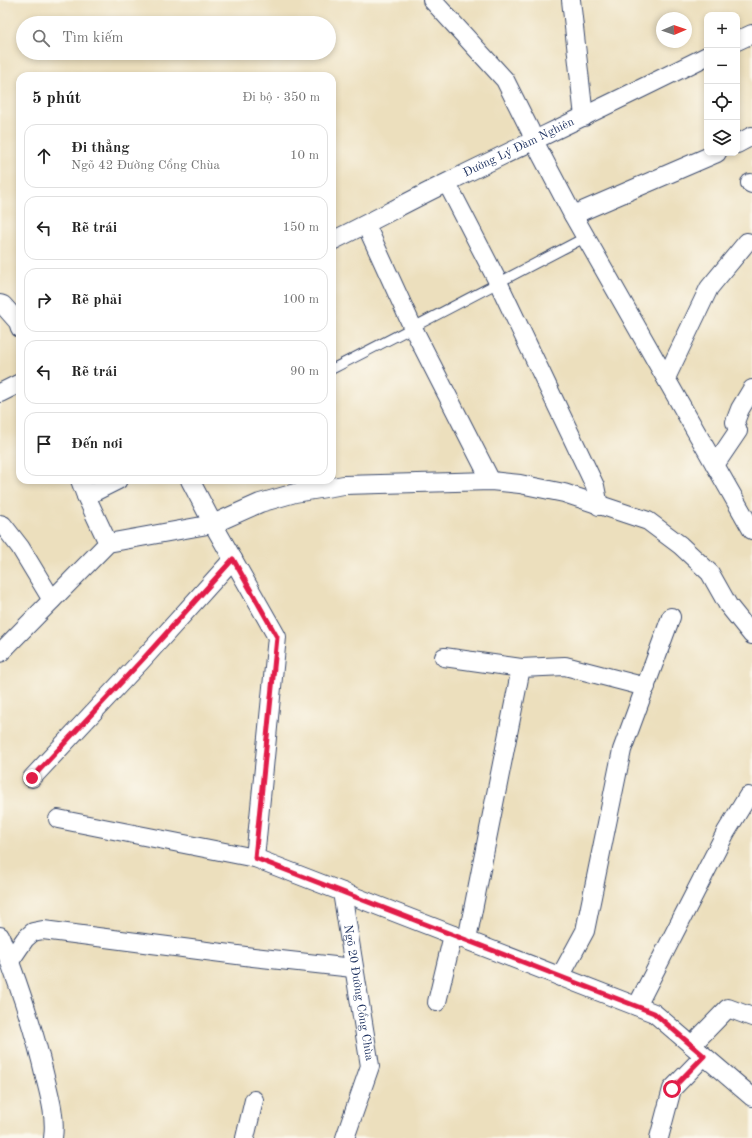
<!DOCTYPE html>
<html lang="vi">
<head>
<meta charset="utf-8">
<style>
	body { margin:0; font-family:"Old Standard TT",serif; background:#f6f6f6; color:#222 }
	.controls { position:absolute; right:12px; top:12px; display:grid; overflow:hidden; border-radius:8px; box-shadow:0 2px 6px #0003 }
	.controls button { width:36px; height:36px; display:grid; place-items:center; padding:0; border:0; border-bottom:1px solid #e0e0e0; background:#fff; color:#222; font:20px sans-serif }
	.compass { position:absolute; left:656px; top:12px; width:36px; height:36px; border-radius:50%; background:#fff; box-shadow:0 2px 6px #0003; rotate:88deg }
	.stop { position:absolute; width:12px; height:12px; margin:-9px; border:3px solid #e11d48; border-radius:50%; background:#fff }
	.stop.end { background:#e11d48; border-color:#fff; box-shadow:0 1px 4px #0008 }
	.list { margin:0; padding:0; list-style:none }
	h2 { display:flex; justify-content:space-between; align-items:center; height:52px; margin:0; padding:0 16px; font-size:17px }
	h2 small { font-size:13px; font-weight:400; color:#767676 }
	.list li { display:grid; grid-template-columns:26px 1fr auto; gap:12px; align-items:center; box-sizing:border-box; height:64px; margin:0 8px 8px; padding:0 8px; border:1px solid #e0e0e0; border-radius:12px }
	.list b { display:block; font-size:15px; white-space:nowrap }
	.list p { margin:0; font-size:13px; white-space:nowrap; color:#767676 }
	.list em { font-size:13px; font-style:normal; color:#767676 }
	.icon { flex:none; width:22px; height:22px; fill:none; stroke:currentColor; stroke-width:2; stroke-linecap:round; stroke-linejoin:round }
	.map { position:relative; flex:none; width:752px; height:1138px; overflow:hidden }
	.search { position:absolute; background:#fff; box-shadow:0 2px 6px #0003; left:16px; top:16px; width:320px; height:44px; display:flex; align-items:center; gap:10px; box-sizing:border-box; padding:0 14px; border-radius:22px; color:#767676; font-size:15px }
	.panel { position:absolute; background:#fff; box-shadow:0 2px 6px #0003; left:16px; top:72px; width:320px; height:412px; border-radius:12px }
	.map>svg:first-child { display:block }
</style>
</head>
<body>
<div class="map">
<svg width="752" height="1138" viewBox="0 0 752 1138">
	<rect width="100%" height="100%" fill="#fbf7ec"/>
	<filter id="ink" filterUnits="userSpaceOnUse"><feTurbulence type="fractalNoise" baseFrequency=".025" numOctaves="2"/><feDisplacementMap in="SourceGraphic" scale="8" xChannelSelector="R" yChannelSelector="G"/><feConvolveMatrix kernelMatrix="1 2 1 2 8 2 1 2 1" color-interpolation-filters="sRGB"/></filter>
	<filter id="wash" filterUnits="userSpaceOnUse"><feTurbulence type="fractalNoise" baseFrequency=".012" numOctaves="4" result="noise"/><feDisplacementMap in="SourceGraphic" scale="16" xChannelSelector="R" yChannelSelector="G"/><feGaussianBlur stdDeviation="0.9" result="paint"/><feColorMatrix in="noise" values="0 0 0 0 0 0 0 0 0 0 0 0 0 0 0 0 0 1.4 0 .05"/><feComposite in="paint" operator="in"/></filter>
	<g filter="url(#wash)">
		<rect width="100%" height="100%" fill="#ecdfbd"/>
	</g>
	<g filter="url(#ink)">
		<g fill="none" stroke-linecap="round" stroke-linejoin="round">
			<defs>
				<path id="lane" d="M332 369C417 326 501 281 586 237"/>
				<g id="street">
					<path d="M432 0 505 80 530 130 534 141 573 215 752 530"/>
					<path d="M571 0 584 117"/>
					<path d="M737 41 752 34"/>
					<path d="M737 144 752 136"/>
					<path d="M447 183 498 282 595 486 599 506"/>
					<path d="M750 183 752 184"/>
					<path d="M573 215 717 153"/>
					<path d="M366 225 413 328 491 481"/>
					<path id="s1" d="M332 241C371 222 409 201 448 182 534 140 621 99 707 56"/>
					<path d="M0 304 3 305 18 322 20 328"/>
					<path d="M666 378 709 288 747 242"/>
					<path d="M0 393 20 383"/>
					<path d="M715 465 738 431 735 422 740 409 752 389"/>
					<path d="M80 480 86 496 108 543"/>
					<path d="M190 480 213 524 277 637 255 858"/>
					<path d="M86 496 118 480"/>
					<path d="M0 524 3 525 20 547 52 600"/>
					<path d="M0 653 108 543 213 524 260 503 295 493 344 485 491 481 520 484 564 493 648 521 680 545 710 573 728 605 752 635"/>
					<path d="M444 657 521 668"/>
					<path d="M32 778 143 659 233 559"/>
					<path d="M58 819 255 858 654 1013 752 1097"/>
					<path id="s2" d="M342 892 370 1066 345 1138"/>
					<path d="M0 936C18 982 34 1029 45 1077 50 1097 56 1118 53 1138"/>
					<path d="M467 940 521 668 565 666 646 687"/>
					<path d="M10 961 25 939 33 932 43 930 253 957 353 968"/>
					<path d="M560 977 585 931 622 750 671 617"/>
					<path d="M437 1002 453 935"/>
					<path d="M637 1006 726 832 748 796"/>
					<path d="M692 1045 728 1008 752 1017"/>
					<path d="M245 1138 254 1100"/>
					<path d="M659 1138 672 1089 704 1056"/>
				</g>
			</defs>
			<use href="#lane" stroke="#3a496c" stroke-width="11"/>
			<use href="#street" stroke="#3a496c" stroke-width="20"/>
			<use href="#lane" stroke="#fff" stroke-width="9"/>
			<use href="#street" stroke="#fff" stroke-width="18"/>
		</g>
	</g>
	<g fill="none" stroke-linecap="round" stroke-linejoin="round" filter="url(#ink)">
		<path stroke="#e11d48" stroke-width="5" d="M32 778 143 659 233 559 277 637 255 858 654 1013 704 1056 672 1089"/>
	</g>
	<g text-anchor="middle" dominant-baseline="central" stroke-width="3.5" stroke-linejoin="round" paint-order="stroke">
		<g font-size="12" fill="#1b2f5e" stroke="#fbf7ec">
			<text stroke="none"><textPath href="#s1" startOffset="209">Đường Lý Đàm Nghiên</textPath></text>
			<text stroke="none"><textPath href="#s2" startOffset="102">Ngõ 20 Đường Cổng Chùa</textPath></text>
		</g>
	</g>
</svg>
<div class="controls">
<button>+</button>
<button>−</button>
<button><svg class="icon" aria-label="locate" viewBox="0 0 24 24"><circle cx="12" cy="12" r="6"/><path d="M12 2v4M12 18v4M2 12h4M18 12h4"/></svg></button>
<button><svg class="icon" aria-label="layers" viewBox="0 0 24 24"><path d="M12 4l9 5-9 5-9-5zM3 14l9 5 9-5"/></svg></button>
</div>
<svg class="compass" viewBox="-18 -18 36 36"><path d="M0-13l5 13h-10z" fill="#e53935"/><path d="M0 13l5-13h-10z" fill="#767676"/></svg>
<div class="stop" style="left:672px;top:1089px"></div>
<div class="stop end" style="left:32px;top:778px"></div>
<div class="search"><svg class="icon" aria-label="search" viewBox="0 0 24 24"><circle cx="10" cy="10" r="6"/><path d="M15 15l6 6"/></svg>Tìm kiếm</div>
<section class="panel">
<h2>5 phút<small>Đi bộ · 350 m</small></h2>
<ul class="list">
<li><svg class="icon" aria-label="ahead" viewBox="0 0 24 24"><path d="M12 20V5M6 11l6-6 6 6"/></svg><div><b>Đi thẳng</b><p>Ngõ 42 Đường Cổng Chùa</p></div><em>10 m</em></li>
<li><svg class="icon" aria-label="left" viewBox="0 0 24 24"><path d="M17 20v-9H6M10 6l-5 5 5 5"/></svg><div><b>Rẽ trái</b></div><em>150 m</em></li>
<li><svg class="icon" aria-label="right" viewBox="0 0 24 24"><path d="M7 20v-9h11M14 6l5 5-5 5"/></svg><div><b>Rẽ phải</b></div><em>100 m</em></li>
<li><svg class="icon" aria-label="left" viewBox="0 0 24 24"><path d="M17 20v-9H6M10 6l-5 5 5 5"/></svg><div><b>Rẽ trái</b></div><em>90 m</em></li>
<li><svg class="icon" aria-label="arrive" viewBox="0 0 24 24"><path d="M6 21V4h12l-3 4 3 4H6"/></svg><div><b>Đến nơi</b></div></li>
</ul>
</section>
</div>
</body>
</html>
